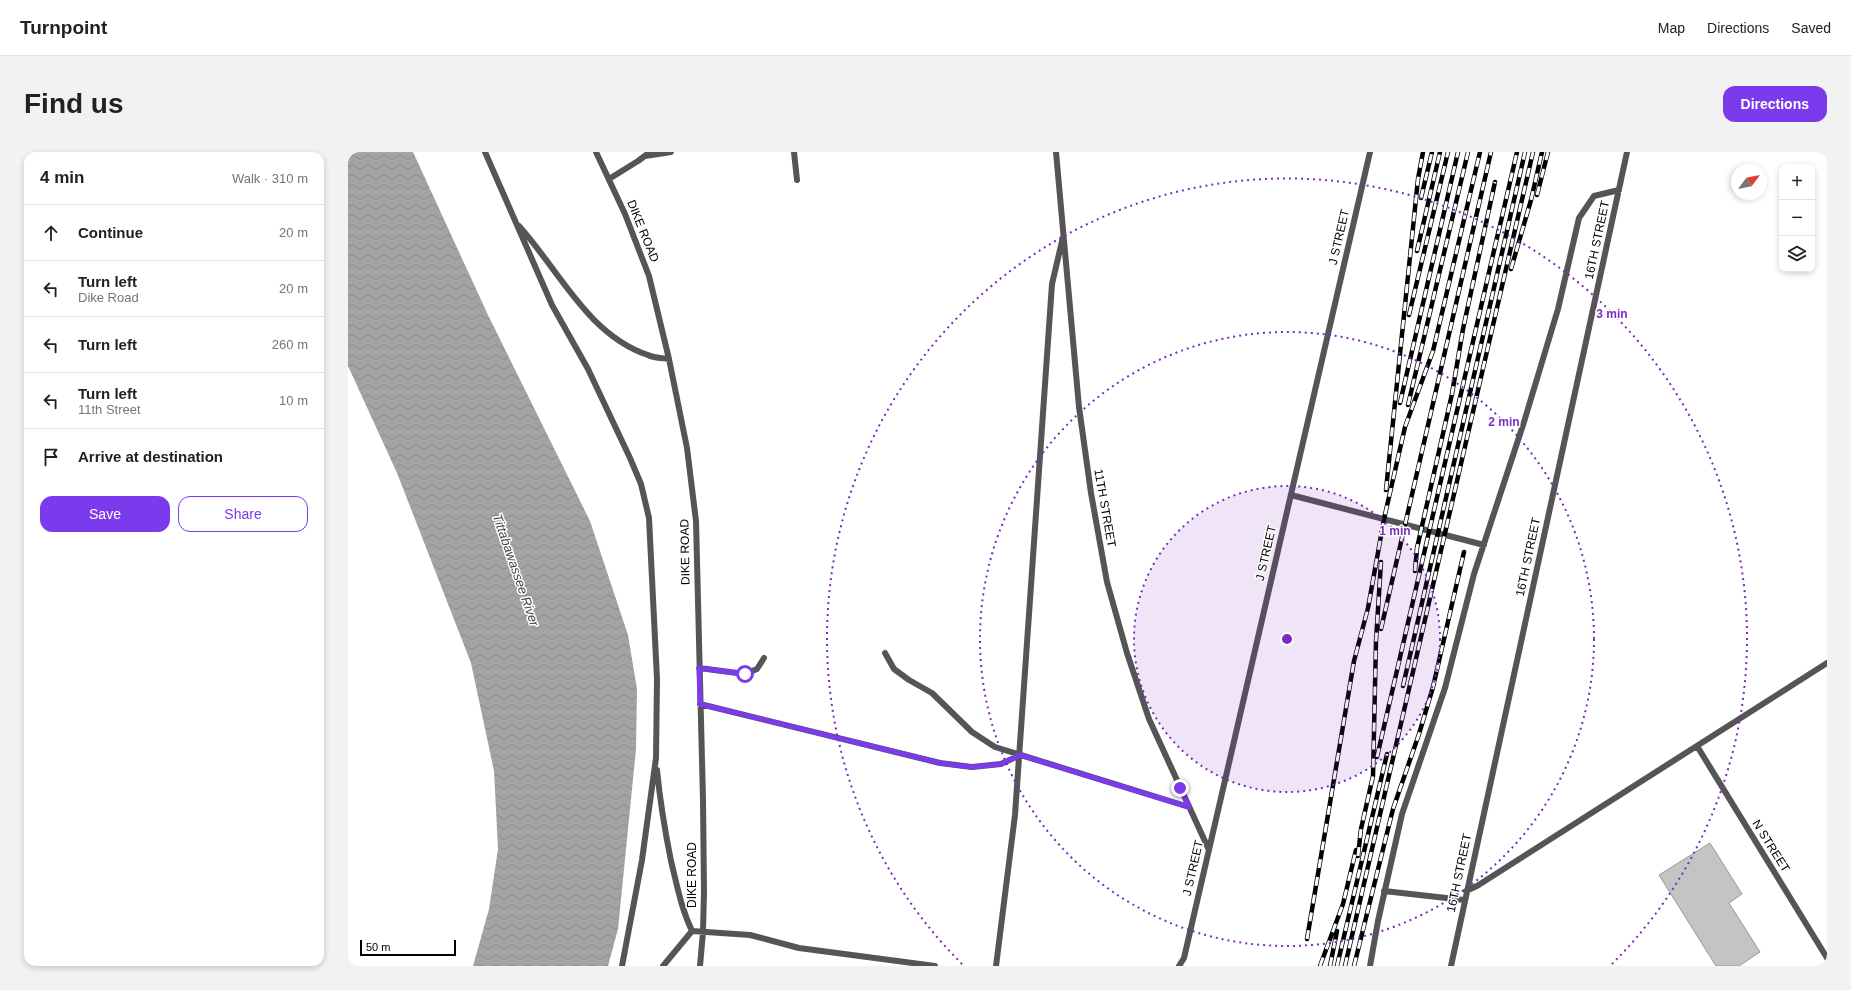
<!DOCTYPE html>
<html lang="en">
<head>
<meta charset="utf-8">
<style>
	body { margin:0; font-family:Helvetica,sans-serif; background:#f2f2f2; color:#202124 }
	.controls { position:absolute; right:12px; top:12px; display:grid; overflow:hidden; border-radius:8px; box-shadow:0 2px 6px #0003 }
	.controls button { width:36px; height:36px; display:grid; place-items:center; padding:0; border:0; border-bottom:1px solid #e0e0e0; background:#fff; color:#202124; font:20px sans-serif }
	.compass { position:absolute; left:1383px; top:12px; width:36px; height:36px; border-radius:50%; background:#fff; box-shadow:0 2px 6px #0003; rotate:58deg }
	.scale { position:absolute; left:12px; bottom:10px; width:96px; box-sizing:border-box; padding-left:4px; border:2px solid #000; border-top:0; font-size:11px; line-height:14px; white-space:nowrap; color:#000; -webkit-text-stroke:3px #fff; paint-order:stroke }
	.stop { position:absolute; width:12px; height:12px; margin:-9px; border:3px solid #7c3aed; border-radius:50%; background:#fff }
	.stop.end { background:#7c3aed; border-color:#fff; box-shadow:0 1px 4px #0008 }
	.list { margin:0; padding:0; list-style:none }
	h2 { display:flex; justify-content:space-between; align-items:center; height:52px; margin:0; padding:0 16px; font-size:17px }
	h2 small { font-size:13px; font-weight:400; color:#757577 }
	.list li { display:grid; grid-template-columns:26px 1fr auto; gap:12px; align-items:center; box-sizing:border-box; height:56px; padding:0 16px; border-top:1px solid #e0e0e0 }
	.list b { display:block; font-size:15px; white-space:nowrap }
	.list p { margin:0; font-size:13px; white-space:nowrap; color:#757577 }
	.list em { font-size:13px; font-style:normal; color:#757577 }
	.actions { display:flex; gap:8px; padding:12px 16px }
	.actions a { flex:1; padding:9px 0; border:1px solid #7c3aed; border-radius:12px; text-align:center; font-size:14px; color:#7c3aed }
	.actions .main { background:#7c3aed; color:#fff }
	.icon { flex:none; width:22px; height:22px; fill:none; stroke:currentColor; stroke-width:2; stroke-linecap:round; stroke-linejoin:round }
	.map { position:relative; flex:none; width:1479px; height:814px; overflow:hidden; border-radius:12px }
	header { display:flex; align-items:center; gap:24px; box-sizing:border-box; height:56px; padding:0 20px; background:#fff; border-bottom:1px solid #e0e0e0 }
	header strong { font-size:19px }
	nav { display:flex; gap:22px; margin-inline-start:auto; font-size:14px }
	.intro { display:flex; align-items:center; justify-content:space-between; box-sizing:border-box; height:96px; padding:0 24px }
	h1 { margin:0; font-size:28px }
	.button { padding:10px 18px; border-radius:12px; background:#7c3aed; color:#fff; font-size:14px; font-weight:700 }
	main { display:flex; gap:24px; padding:0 24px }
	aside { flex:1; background:#fff; border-radius:12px; box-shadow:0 2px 6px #0003 }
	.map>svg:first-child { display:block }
</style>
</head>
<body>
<header>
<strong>Turnpoint</strong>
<nav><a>Map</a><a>Directions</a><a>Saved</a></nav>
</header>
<div class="intro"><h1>Find us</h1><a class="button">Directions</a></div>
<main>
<aside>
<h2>4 min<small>Walk · 310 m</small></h2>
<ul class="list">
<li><svg class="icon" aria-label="ahead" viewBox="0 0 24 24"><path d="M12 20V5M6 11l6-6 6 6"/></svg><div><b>Continue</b></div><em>20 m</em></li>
<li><svg class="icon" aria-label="left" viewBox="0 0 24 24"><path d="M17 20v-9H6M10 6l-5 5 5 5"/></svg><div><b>Turn left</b><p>Dike Road</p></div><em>20 m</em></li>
<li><svg class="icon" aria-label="left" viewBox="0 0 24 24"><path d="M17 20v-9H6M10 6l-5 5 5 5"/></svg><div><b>Turn left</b></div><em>260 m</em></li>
<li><svg class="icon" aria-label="left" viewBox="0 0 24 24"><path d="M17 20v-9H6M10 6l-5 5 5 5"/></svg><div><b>Turn left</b><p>11th Street</p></div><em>10 m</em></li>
<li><svg class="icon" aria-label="arrive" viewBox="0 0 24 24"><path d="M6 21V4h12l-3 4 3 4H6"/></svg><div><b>Arrive at destination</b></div></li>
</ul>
<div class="actions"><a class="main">Save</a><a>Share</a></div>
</aside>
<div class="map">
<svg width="1479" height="814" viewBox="0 0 1479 814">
	<defs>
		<pattern id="water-waves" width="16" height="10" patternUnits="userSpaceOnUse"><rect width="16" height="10" fill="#a3a3a3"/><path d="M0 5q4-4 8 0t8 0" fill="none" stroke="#8b8b8b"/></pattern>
	</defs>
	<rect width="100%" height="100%" fill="#fff"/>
	<path fill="url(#water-waves)" d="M0 0H65L140 163 242 369 280 483 289 537 288 597 270 777 260 814H125L141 757 150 697 146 619 123 511 49 321 0 214Z"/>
	<path fill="#c4c4c4" stroke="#999" d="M1362 691 1394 742 1381 751 1412 800 1391 814H1368L1311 723Z"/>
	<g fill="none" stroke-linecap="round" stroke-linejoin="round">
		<path stroke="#555" stroke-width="6" d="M137 0 204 153 240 217 282 306 293 332 301 366 309 527 308 606 294 708 274 814
			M248 0 277 62 301 124 321 207 339 296 348 369 355 648 356 739 355 780 352 814
			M446 0 449 28
			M708 0 731 255 743 341 759 430 779 501 801 567 861 698
			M297 4 323 0
			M261 27 290 9 302 0
			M171 74C211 118 240 183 300 203 306 206 314 206 321 207
			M943 343 1136 393
			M537 501 546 517 561 528 584 541 624 580 647 595 841 655
			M351 516 397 522 409 517 416 506
			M352 552 592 611 624 615 653 612 672 603
			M1349 594 1479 806
			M309 618C312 649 317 679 323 709 329 733 333 756 344 779L315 814
			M1036 739 1116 748
			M1118 739 1129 734 1479 511
			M344 779 402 783 451 796 587 814
			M648 814 667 663 704 132 715 85
			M831 814 836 806 1022 0
			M1022 814 1030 769 1054 662 1097 536 1126 422 1176 270 1210 157 1231 66 1246 44 1271 38
			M1103 814 1279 0"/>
		<defs>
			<path id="rail" d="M1189 43 1200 0
				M1073 46 1084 0
				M1150 82 1169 0
				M1069 99 1092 0
				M1163 117 1183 48 1194 0
				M1061 163 1100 0
				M1052 251 1110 0
				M1060 253 1120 0
				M1038 338 1070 27 1075 0
				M1067 419 1069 396 1104 242 1115 177 1147 30
				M1033 477 1143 0
				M1055 534 1177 0
				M1029 605 1151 77
				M1010 704 1013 677 1025 624 1028 489 1033 410
				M959 787 1006 509 1020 456 1036 367 1057 275 1085 199 1132 0
				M972 814 995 752 1008 698
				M982 814 989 779
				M989 814 1039 602
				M997 814 1185 0
				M1006 814 1045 657 1071 582 1085 535 1116 400"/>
		</defs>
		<use href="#rail" stroke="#000" stroke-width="4.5"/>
		<use href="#rail" stroke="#fff" stroke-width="3" stroke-dasharray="9" stroke-linecap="butt"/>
	</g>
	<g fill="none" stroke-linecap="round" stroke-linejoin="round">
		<path stroke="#7c3aed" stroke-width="5" d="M397 522 351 516 352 552 592 611 624 615 653 612 672 603 841 655 832 636"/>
	</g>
	<circle cx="939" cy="487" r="153" fill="#7b2cbf" fill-opacity=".12"/>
	<g fill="none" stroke="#7b2cbf" stroke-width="2" stroke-dasharray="2 4">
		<circle cx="939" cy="487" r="153"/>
		<circle cx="939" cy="487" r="307"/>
		<path d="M614 812A460 460 0 1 1 1264 812"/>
	</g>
	<g text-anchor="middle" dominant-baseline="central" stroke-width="3" stroke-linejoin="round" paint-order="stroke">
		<g font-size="12" fill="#000" stroke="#fff">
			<text transform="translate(295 79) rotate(68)">DIKE ROAD</text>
			<text transform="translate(991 85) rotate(-77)">J STREET</text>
			<text transform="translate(1249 88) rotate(-78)">16TH STREET</text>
			<text transform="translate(757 356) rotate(80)">11TH STREET</text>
			<text transform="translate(337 400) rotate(-91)">DIKE ROAD</text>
			<text transform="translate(918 401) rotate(-77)">J STREET</text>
			<text transform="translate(1180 405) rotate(-78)">16TH STREET</text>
			<text transform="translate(1423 694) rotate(58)">N STREET</text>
			<text transform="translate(845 716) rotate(-77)">J STREET</text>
			<text transform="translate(1111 721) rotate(-78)">16TH STREET</text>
			<text transform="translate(344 723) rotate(-90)">DIKE ROAD</text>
		</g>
		<g font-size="13" font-style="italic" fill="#444" stroke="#fff">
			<text transform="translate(168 418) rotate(71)">Tittabawassee River</text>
		</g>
	</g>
	<circle cx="939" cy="487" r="6" fill="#7b2cbf" stroke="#fff" stroke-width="2"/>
	<g font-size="12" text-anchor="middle" font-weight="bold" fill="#7b2cbf" stroke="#fff" stroke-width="3" stroke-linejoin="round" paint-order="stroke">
		<text x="1264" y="166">3 min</text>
		<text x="1156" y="274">2 min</text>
		<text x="1047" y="383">1 min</text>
	</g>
</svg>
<div class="controls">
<button>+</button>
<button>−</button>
<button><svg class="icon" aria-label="layers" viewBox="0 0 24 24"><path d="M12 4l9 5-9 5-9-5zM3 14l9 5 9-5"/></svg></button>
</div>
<svg class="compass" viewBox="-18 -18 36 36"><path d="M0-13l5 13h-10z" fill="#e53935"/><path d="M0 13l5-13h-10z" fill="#757577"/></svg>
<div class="scale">50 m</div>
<div class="stop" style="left:397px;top:522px"></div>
<div class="stop end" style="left:832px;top:636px"></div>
</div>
</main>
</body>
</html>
